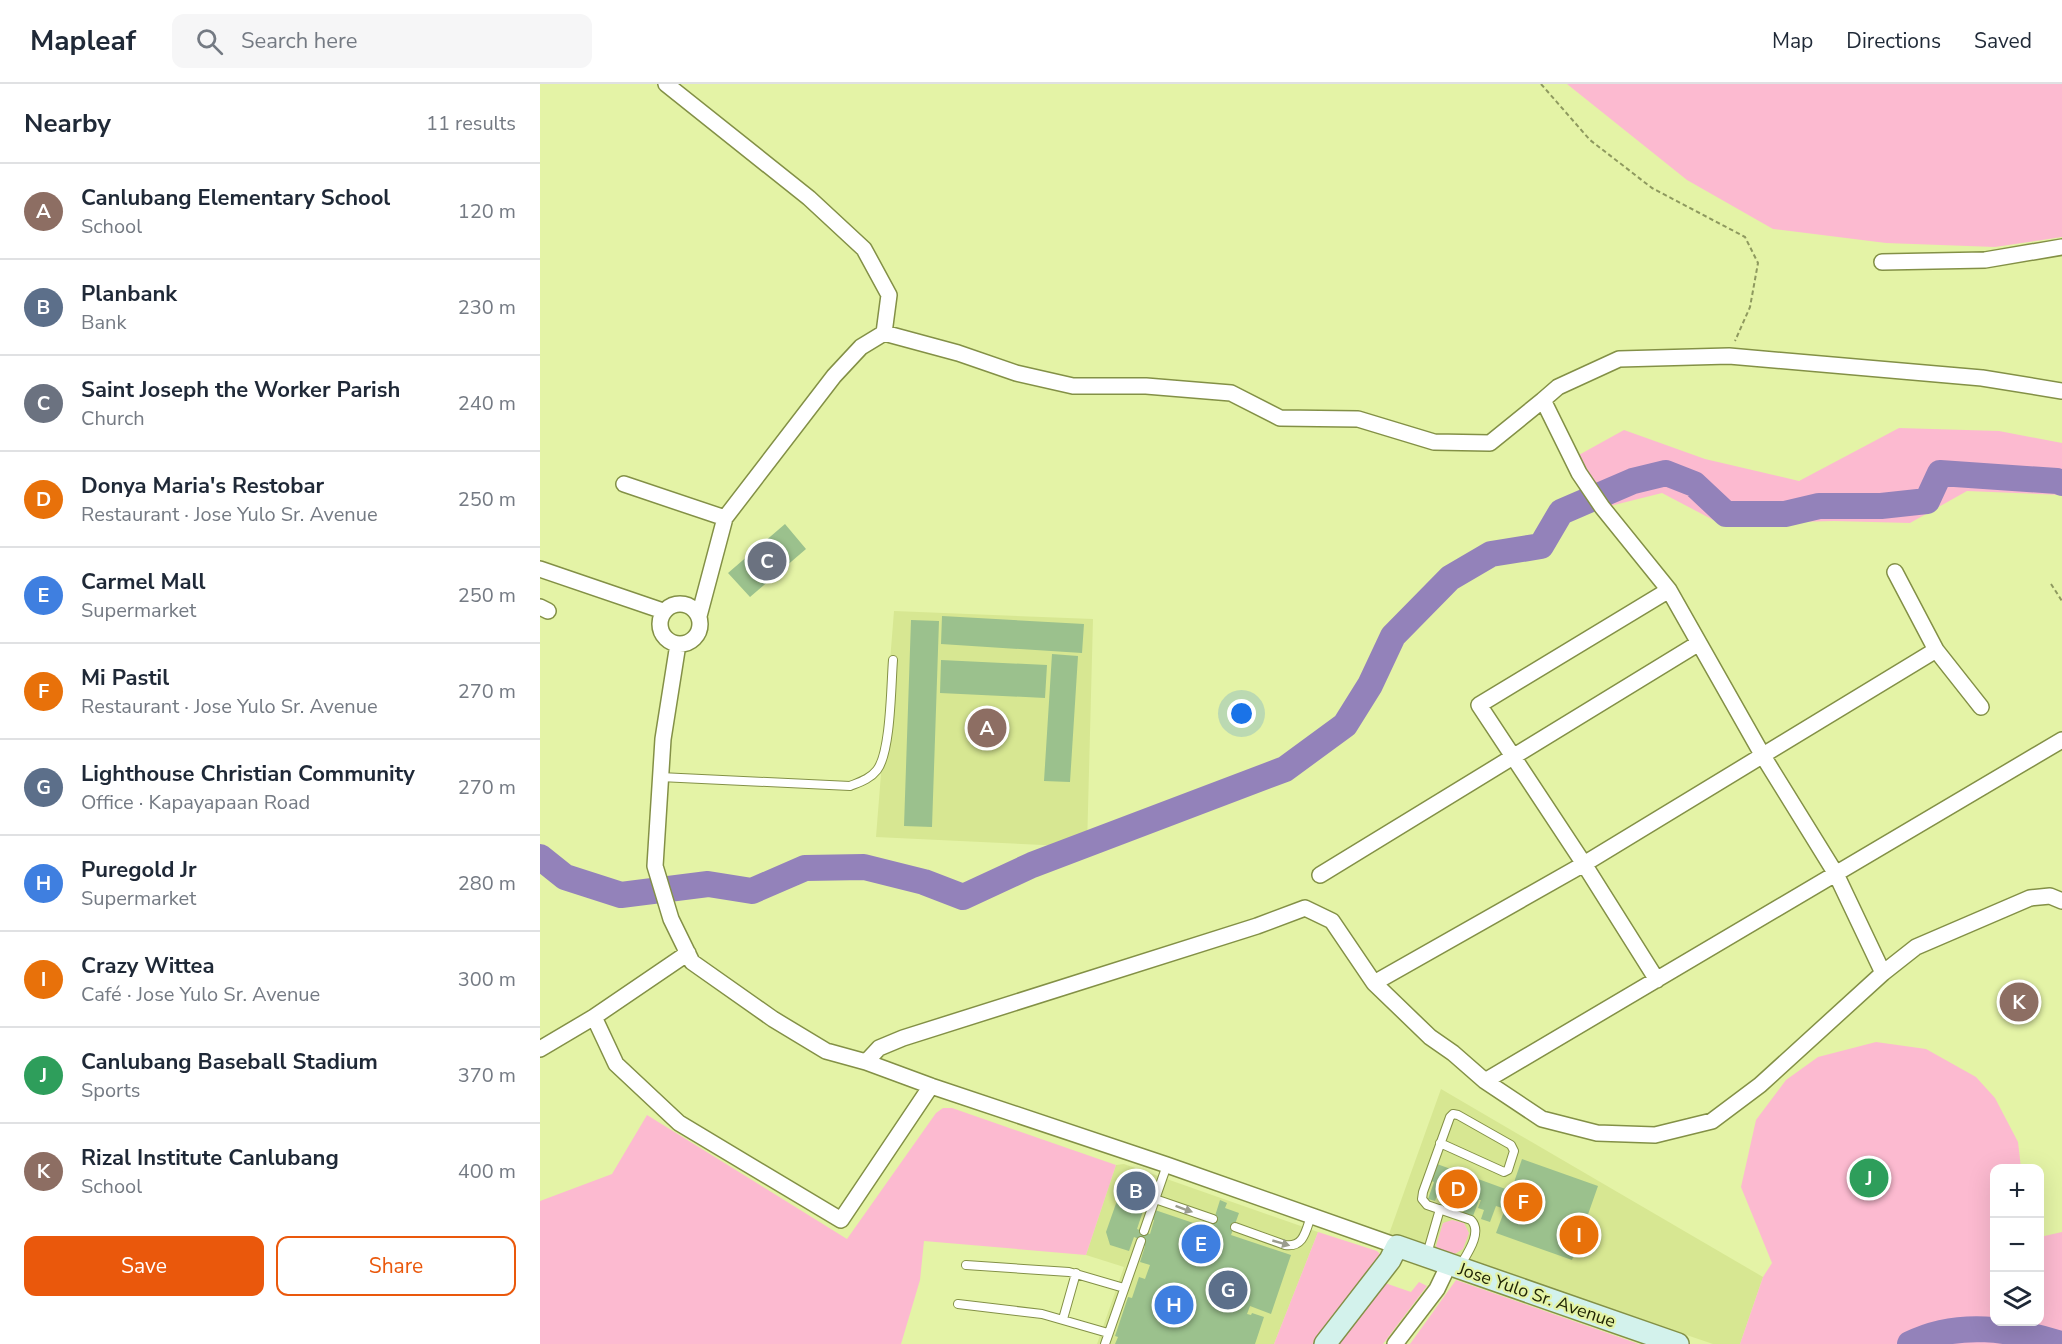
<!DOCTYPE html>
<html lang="en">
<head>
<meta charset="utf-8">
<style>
	body { margin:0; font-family:"Nunito Sans",sans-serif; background:#f6f6f7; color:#1f2937 }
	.controls { position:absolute; right:18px; bottom:18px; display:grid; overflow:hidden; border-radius:12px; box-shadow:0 6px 24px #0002 }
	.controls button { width:54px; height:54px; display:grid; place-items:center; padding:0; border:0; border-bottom:2px solid #e0e1e3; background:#fff; color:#1f2937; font:30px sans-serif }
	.you { position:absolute; left:702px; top:630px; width:21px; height:21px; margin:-15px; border:4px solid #fff; border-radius:50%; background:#1a73e8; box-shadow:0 0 0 9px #1a73e833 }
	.badge { display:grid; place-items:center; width:39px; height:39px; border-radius:50%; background:#ea580c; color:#fff; font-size:20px; font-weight:700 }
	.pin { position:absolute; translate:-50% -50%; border:3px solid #fff; box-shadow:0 2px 6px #0006 }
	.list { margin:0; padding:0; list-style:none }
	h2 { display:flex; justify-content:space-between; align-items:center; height:78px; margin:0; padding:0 24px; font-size:26px }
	h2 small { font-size:20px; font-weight:400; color:#747a83 }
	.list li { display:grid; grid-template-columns:39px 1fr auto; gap:18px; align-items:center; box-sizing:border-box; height:96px; padding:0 24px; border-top:2px solid #e0e1e3 }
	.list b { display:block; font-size:22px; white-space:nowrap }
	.list p { margin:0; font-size:20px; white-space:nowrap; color:#747a83 }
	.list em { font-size:20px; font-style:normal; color:#747a83 }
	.actions { display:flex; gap:12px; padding:18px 24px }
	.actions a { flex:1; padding:14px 0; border:2px solid #ea580c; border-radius:12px; text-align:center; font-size:21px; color:#ea580c }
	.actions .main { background:#ea580c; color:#fff }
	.icon { flex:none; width:33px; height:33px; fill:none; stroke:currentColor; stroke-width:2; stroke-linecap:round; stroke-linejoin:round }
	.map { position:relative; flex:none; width:1522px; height:1260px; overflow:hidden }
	header { display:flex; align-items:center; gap:36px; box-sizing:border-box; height:84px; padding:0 30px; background:#fff; border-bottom:2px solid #e0e1e3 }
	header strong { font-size:28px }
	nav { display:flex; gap:33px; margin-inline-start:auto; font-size:21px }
	.search { width:420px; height:54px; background:#f6f6f7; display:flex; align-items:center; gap:15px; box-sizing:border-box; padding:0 21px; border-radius:12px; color:#747a83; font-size:22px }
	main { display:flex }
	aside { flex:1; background:#fff }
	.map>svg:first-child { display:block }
</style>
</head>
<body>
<header>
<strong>Mapleaf</strong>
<div class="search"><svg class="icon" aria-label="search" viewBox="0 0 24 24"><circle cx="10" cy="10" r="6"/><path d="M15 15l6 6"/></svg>Search here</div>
<nav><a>Map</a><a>Directions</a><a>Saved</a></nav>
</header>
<main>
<aside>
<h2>Nearby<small>11 results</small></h2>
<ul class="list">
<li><span class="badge" style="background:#8d6e63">A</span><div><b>Canlubang Elementary School</b><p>School</p></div><em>120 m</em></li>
<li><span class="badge" style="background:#5c6f8a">B</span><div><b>Planbank</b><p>Bank</p></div><em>230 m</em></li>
<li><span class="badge" style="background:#6b7280">C</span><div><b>Saint Joseph the Worker Parish</b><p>Church</p></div><em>240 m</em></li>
<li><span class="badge" style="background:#e8710a">D</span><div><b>Donya Maria's Restobar</b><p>Restaurant · Jose Yulo Sr. Avenue</p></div><em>250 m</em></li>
<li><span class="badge" style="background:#3f7fe0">E</span><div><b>Carmel Mall</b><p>Supermarket</p></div><em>250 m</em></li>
<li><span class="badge" style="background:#e8710a">F</span><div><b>Mi Pastil</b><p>Restaurant · Jose Yulo Sr. Avenue</p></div><em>270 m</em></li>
<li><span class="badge" style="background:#5c6f8a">G</span><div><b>Lighthouse Christian Community</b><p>Office · Kapayapaan Road</p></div><em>270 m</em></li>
<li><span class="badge" style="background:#3f7fe0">H</span><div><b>Puregold Jr</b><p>Supermarket</p></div><em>280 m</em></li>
<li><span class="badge" style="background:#e8710a">I</span><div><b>Crazy Wittea</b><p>Café · Jose Yulo Sr. Avenue</p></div><em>300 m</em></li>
<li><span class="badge" style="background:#2e9e5b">J</span><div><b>Canlubang Baseball Stadium</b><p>Sports</p></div><em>370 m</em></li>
<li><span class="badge" style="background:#8d6e63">K</span><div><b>Rizal Institute Canlubang</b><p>School</p></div><em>400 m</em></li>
</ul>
<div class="actions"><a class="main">Save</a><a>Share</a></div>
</aside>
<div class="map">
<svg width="1522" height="1260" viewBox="0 0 1522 1260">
	<rect width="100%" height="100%" fill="#e4f3a6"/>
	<path fill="#d7e792" d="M354 527 553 535 547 763 336 753Z
		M901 1005 1223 1193 1200 1260H1173L849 1150Z
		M584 1080 778 1148 734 1260H557L584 1183 546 1171 576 1081Z"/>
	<path fill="#fcbad0" d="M1027 0H1522V153L1455 163 1346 159 1233 145 1147 96Z
		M1359 344 1459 347 1522 359V411L1427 407 1370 439 1294 437 1181 440 1122 409 1070 422 1037 372 1084 346 1165 375 1259 397Z
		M1336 958 1386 965 1436 993 1455 1014 1478 1058 1481 1084H1454V1238H1500V1153L1522 1148V1260H1200L1223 1193 1232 1179 1201 1103 1216 1036 1246 996 1278 973Z
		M403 1024H412L576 1081 546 1171 384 1157 380 1196 361 1260H0V1117L72 1090 107 1031 307 1155 396 1029Z
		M912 1136 924 1139 929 1149 923 1165 913 1171 899 1167 896 1162 903 1139Z
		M778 1148 837 1167 841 1171 775 1260H734Z
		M916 1196 1099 1260H870Z
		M842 1198 871 1208 879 1198 887 1202 843 1260H794Z"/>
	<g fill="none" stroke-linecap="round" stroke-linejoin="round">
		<path stroke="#9382ba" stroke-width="26" d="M0 773 25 793 81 811 168 800 212 807 265 784 324 783 384 798 423 813 492 781 745 685 805 641 830 601 853 552 910 494 951 470 1001 462 1021 428 1093 397 1126 389 1154 400 1186 430H1245L1279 422H1341L1387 417 1400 389 1517 397 1522 399
			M1370 1260C1418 1236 1472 1245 1521 1260"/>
	</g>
	<path fill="#9bc18d" d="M245 440 266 465 210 513 188 489Z
		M402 532 544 540 542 569 401 560Z
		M371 536 399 537 392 743 364 742Z
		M512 570 538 572 530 698 504 697Z
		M401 576 507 581 505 614 400 609Z
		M982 1075 1058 1102 1032 1176 956 1149 965 1125 956 1122 950 1138 941 1135 944 1126 938 1124 941 1116H939L933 1132 923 1129 929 1112 919 1108 913 1125 905 1122 911 1105 901 1101 895 1117 888 1115 894 1098 891 1097 897 1080 971 1107Z
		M586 1091 609 1098V1101L612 1102 608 1113 603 1112 600 1121 594 1119 604 1124 597 1145 610 1150 614 1136 612 1135 615 1126 671 1145 680 1116 687 1119 685 1124 699 1129 691 1151 751 1171 731 1230 710 1222 707 1230 711 1231 712 1229 724 1233 715 1260H575L578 1253 575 1252 588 1213 592 1214 599 1193 605 1195 610 1181 600 1178 605 1162 603 1161 604 1157 594 1153 589 1167 570 1161 566 1148Z"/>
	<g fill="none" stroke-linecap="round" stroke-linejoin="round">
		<defs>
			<path id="lane" d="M120 693 310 702C320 698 330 695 337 686 351 668 351 600 353 576
				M900 1059 964 1088 968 1086 974 1067 971 1061 918 1031 913 1030 910 1033 883 1108 882 1115 887 1121 931 1136C943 1148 927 1170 920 1182
				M615 1115 673 1135
				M695 1143 745 1161C764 1164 766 1146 771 1132
				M604 1147 627 1081
				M887 1170 900 1125
				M426 1181 529 1188 584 1204
				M418 1220 502 1230 568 1249
				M523 1235 536 1189
				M565 1260 601 1157"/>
			<path id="street" d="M126 0 269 114 324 165 349 211 344 249 321 263 294 292 185 434 159 532
				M1342 178 1445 176 1522 163
				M344 249 418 269 476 289 533 302H606L691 309 740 334 818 335 894 358 950 359 1003 316
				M84 400 185 434
				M0 485 123 527
				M1355 488 1396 566 1441 623
				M120 540a20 20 0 1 1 40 0a20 20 0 1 1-40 0Z
				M0 523 8 527
				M138 560 123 655 115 782 131 835 152 878 233 935 286 967 326 978 391 1002 627 1081 857 1162
				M780 791 1159 559
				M1343 889 1296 790 1223 672 1129 506 1062 423 1039 389 1003 316 1018 303 1079 275 1189 272 1442 294 1522 307
				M1117 896 1044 780 939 621 1129 506
				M834 899 1044 780 1396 566
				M54 933 76 980 139 1039 301 1136 391 1002
				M0 965 54 933 148 869
				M326 978 339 964 363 954 717 842 765 824 792 837 834 899 890 953 913 969 945 997 1002 1035 1057 1049 1115 1051 1172 1037 1220 1001 1343 889 1376 863 1490 814 1510 812 1522 817
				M945 997 1522 656
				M855 1260 897 1205 909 1180"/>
			<path id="secondary" d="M785 1260 850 1176 857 1162 1138 1260"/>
		</defs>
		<use href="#lane" stroke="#839046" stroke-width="10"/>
		<use href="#street" stroke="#839046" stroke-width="18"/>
		<use href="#secondary" stroke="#839046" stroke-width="24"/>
		<path stroke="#8e995f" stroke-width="2" stroke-dasharray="4.5 3" stroke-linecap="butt" d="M1001 0 1050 56 1112 104 1205 153 1218 179 1210 223 1195 257
			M1511 500 1522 517"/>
		<use href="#lane" stroke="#fff" stroke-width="8"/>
		<use href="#street" stroke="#fff" stroke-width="15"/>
		<use href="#secondary" stroke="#d3f2ec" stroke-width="21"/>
	</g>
	<defs><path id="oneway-solid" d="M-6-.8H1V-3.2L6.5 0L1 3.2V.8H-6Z" transform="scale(1.5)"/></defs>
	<g fill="#9b9d8f">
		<use href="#oneway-solid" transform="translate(644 1125) rotate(20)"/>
		<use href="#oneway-solid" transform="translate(741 1159) rotate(16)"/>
	</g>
	<g text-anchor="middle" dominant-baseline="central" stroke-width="4.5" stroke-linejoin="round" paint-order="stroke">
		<g font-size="18" fill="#212606" stroke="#e4f3a6">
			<text transform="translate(997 1211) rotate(19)">Jose Yulo Sr. Avenue</text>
		</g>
	</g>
</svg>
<div class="controls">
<button>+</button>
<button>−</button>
<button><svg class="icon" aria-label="layers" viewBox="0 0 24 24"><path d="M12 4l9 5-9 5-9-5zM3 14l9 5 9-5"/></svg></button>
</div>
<div class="you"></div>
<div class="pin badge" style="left:447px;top:644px;background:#8d6e63">A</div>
<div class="pin badge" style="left:596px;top:1107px;background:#5c6f8a">B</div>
<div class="pin badge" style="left:227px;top:477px;background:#6b7280">C</div>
<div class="pin badge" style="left:918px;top:1105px;background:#e8710a">D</div>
<div class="pin badge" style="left:661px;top:1160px;background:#3f7fe0">E</div>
<div class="pin badge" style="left:983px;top:1118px;background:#e8710a">F</div>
<div class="pin badge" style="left:688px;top:1206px;background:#5c6f8a">G</div>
<div class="pin badge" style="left:634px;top:1221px;background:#3f7fe0">H</div>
<div class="pin badge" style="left:1039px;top:1151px;background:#e8710a">I</div>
<div class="pin badge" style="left:1329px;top:1094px;background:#2e9e5b">J</div>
<div class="pin badge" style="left:1479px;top:918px;background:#8d6e63">K</div>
</div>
</main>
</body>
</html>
